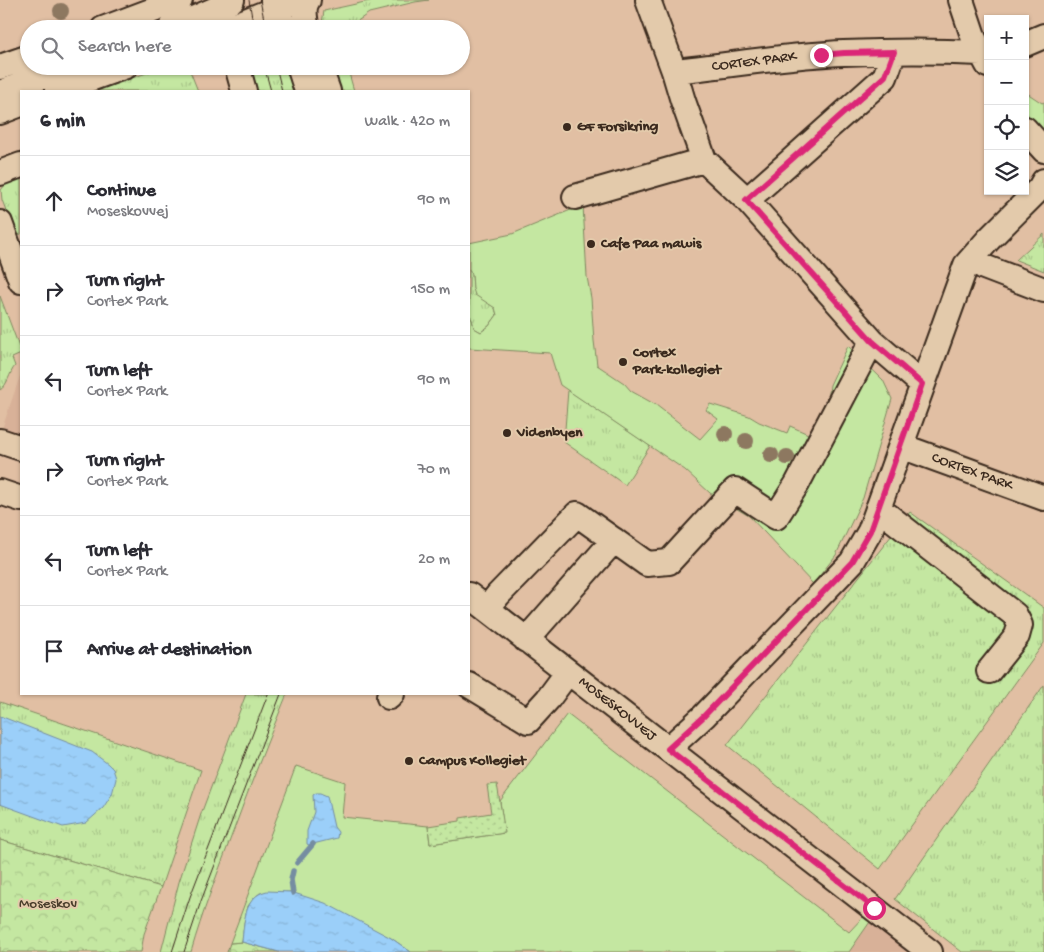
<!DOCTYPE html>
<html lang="en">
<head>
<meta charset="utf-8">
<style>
	body { margin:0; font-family:"Gochi Hand",sans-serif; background:#f7f7f7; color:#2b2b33 }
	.controls { position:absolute; right:15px; top:15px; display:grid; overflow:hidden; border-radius:0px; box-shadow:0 1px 4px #0004 }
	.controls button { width:45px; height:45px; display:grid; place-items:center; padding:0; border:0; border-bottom:1px solid #e1e1e2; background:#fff; color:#2b2b33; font:25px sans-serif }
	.stop { position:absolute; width:15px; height:15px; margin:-11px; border:4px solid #db2777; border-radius:50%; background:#fff }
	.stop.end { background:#db2777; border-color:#fff; box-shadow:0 1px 5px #0008 }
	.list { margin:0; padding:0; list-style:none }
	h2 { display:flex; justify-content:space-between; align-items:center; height:65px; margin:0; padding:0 20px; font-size:21px }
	h2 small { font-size:16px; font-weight:400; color:#7c7c81 }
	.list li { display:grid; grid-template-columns:32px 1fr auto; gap:15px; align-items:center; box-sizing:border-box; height:90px; padding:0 20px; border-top:1px solid #e1e1e2 }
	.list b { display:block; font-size:19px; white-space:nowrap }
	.list p { margin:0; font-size:16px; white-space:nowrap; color:#7c7c81 }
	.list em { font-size:16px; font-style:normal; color:#7c7c81 }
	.icon { flex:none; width:28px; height:28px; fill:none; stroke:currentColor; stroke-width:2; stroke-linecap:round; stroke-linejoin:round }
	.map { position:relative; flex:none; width:1044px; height:952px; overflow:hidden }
	.search { position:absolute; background:#fff; box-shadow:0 1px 4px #0004; left:20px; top:20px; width:450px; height:55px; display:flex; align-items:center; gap:12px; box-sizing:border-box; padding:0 18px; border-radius:28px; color:#7c7c81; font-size:19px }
	.panel { position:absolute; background:#fff; box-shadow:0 1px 4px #0004; left:20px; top:90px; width:450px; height:605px; border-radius:0px }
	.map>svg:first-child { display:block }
</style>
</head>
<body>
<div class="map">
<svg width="1044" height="952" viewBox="0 0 1044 952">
	<defs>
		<pattern id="grass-tufts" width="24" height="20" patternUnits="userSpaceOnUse" patternTransform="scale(1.25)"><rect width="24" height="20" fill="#c4e7a1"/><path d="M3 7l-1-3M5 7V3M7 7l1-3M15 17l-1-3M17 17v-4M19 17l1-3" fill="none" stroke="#a9c68a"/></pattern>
		<pattern id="forest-crowns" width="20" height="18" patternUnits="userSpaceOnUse" patternTransform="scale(1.25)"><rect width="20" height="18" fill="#c4e7a1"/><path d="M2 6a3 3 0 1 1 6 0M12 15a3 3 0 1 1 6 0" fill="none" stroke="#a9c68a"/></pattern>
		<pattern id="garden-dots" width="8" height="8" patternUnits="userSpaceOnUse" patternTransform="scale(1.25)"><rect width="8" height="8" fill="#c4e7a1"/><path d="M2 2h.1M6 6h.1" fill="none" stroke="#a9c68a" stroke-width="1.8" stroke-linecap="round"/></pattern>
		<pattern id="water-ripples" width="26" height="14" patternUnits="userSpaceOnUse" patternTransform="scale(1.25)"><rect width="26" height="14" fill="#9bcff9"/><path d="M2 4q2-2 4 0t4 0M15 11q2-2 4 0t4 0" fill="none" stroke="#86b2d5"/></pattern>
	</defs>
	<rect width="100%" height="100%" fill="#e1bfa3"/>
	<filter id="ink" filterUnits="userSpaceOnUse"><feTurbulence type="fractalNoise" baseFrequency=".02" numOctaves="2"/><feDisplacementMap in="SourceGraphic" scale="10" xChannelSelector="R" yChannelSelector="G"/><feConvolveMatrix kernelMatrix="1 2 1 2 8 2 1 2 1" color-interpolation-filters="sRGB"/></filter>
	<g filter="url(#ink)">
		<path fill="#d8b198" d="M21 373V435L2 429Z
			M872 919 915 952H849Z"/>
		<path fill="url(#grass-tufts)" stroke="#808860" d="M374 0H429L415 2 369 13 346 29H321L324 11Z
			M167 66H188L198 91H94Z
			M249 66H288L297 91H255Z
			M329 66H347L354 91H338Z
			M21 174V234L16 236 2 200 1 190C7 182 13 178 21 174Z
			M1044 234V271L1016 260Z
			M469 269 472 274 473 289 495 308 497 315 489 326 481 332 474 328 472 320 469 315Z
			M0 296 21 352V354L12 358 15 366C9 373 8 385 0 390Z
			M568 390 650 446 625 485 564 442Z
			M910 512 1044 608V643L880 869 727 745Z
			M1044 685V952H962L895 899Z
			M246 694H287C267 742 248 791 230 840 216 877 202 914 191 952H161L179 882 201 814Z
			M0 702 201 770 161 887 0 840Z"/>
		<path fill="url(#forest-crowns)" stroke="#808860" d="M0 840 161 887 144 934 141 952H0Z
			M242 942 279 952H227L230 943Z"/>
		<path fill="#c4e7a1" stroke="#808860" d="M1025 89 1027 93 1042 103 1044 102V130L1027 114 1025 110Z
			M583 205 587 277 591 298 594 341 597 365 624 383 631 391 656 405 700 439 718 419 706 410 710 404 749 416 759 422 787 433 790 426 815 437 827 409 830 385 848 346 883 380 892 399 863 498 836 555 813 584 749 516 710 493 685 470 560 385 550 353 469 348V315L472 320 474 328 481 332 489 326 497 315 495 308 475 295 473 289 472 274 469 269V243L512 234Z
			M567 714 849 932 863 917H866L872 919 849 952H411L391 938 291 892 260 893 255 897 248 906 244 923 242 942 230 943 296 766 345 782 342 817 428 826 430 844 504 833 500 801Z"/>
		<path fill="url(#garden-dots)" stroke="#808860" d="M497 784 505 833 430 844 428 826 460 821V818L491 813 487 785Z"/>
		<path fill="url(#water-ripples)" stroke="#758da1" d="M0 716 92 752 108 764 113 769 115 775 116 779 112 794 103 808 86 823 63 827 0 804Z
			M316 793H320L327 796 334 827 338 832 337 838 309 845 307 844V831L314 812 313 795Z
			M267 891 291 892 325 903 391 938 411 952H279L242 942C244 923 244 896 267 891Z"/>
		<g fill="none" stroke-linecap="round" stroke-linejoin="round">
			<path stroke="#758da1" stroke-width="5.5" d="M297 863 313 844
				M293 893 291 880 293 871"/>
			<defs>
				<path id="minor" d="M273 0 285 29
					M648 0 674 71 683 101 704 160 747 200 872 341 922 384
					M961 0 974 39 988 65
					M103 29 180 0
					M170 29 223 6 232 0
					M226 29 297 0
					M307 29C305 19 302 8 308 0
					M1025 44 1044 36
					M237 66 244 91
					M299 66 307 91
					M319 66 328 91
					M0 67 29 57
					M674 71C731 65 788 55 844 53 890 51 936 51 981 53L988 52
					M57 91 126 66
					M0 93 71 66
					M0 112 21 104
					M1025 129 1044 150
					M0 173 21 165
					M575 197 704 160
					M747 200 885 77 894 52
					M0 223 21 281
					M973 257 984 267 1044 290
					M0 441 21 448
					M901 446 1044 498
					M0 492 21 499
					M878 508 1015 615 1020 625 1017 636 989 671
					M469 595 930 952
					M487 609 498 595 577 514 647 564 669 562 735 490 776 517 797 484 872 341
					M526 640 614 540
					M469 685 528 721 548 699 568 672
					M389 697 392 694
					M668 749 704 716 852 562 870 531 966 265 989 239 1040 188 1044 181"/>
			</defs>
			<use href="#minor" stroke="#3b2a1e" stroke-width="28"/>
			<use href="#minor" stroke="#e3caab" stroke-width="24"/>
			<path stroke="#3b2a1e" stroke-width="1" d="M249 0 254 29
				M260 0 266 29
				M264 66 271 91
				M276 66 282 91
				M172 952 190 897 268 694
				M184 952 201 901 281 694"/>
		</g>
		<g fill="#8d7861">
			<circle cx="61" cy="11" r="8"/>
			<circle cx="725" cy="434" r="8"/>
			<circle cx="746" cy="441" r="8"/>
			<circle cx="771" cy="455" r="8"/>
			<circle cx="787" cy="457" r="8"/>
		</g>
	</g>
	<g fill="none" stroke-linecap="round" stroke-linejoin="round" filter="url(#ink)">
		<path stroke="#db2777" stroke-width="6" d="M821 55 844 53 894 52 885 76 746 200 872 341 922 384 870 531 852 562 704 716 668 749 874 908"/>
	</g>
	<g fill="#3b2a1e" stroke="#e3caab" stroke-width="2">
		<circle cx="567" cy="127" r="5"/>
		<circle cx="591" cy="244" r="5"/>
		<circle cx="623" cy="362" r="5"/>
		<circle cx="507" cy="433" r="5"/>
		<circle cx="409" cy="761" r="5"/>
	</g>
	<g text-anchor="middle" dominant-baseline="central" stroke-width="4" stroke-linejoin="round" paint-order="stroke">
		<g font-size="15" fill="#3b2a1e" stroke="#e3caab">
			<text transform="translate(754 62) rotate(-7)">CORTEX PARK</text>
			<text transform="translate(972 472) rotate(20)">CORTEX PARK</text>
			<text transform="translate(617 709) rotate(38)">MOSESKOVVEJ</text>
		</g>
		<g font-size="15" font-weight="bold" fill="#3b2a1e" stroke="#e3caab" text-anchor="start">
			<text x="577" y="127">GF Forsikring</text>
			<text x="601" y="244">Cafe Paa mawis</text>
			<text x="633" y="353">Cortex<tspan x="633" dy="17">Park-kollegiet</tspan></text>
			<text x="517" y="433">Videnbyen</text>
			<text x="419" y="761">Campus Kollegiet</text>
		</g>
		<g font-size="15" fill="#493d2b" stroke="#e3caab">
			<text x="48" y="904">Moseskov</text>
		</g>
	</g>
</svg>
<div class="controls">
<button>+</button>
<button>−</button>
<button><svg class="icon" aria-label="locate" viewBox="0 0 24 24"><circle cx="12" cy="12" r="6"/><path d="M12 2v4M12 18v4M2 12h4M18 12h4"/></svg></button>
<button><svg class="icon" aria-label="layers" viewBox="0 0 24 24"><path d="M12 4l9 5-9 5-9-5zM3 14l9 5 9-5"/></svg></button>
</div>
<div class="stop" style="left:874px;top:908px"></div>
<div class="stop end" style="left:821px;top:55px"></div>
<div class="search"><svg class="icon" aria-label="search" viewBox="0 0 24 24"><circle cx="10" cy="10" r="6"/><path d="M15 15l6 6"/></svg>Search here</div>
<section class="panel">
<h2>6 min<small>Walk · 420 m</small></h2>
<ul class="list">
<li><svg class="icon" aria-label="ahead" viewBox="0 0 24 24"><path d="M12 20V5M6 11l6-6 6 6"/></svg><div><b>Continue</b><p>Moseskovvej</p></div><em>90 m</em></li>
<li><svg class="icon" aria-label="right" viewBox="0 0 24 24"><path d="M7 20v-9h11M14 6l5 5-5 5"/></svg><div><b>Turn right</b><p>Cortex Park</p></div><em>150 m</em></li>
<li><svg class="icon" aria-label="left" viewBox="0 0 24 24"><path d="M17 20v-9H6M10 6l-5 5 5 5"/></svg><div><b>Turn left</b><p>Cortex Park</p></div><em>90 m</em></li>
<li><svg class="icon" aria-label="right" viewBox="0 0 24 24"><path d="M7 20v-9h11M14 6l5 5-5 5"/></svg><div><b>Turn right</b><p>Cortex Park</p></div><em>70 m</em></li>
<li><svg class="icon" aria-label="left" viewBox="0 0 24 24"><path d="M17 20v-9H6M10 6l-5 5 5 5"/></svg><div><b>Turn left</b><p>Cortex Park</p></div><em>20 m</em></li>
<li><svg class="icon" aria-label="arrive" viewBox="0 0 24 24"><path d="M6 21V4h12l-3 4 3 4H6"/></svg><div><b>Arrive at destination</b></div></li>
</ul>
</section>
</div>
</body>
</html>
